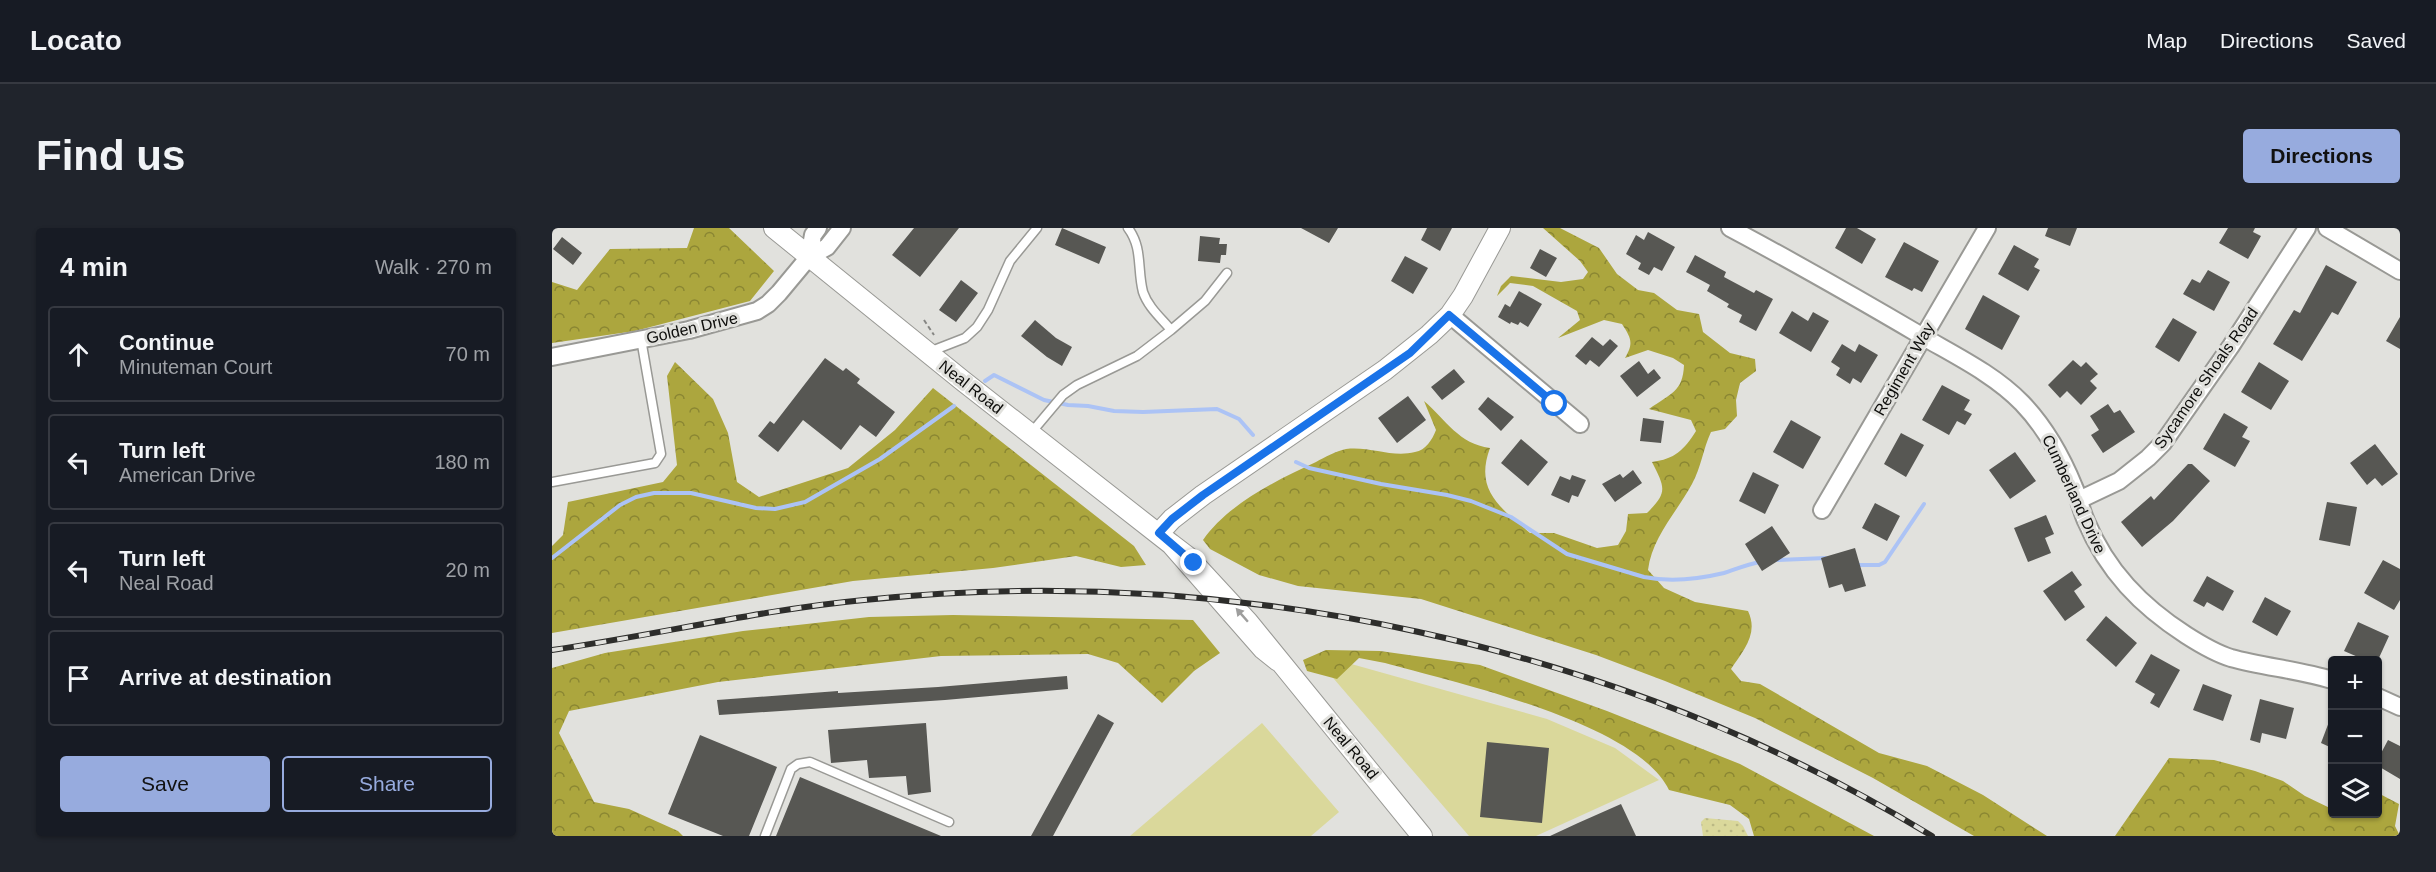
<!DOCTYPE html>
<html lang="en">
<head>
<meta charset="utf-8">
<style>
	body { margin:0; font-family:Arial,sans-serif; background:#20242c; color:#f1f3f6 }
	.controls { position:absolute; right:18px; bottom:18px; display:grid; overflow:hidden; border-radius:6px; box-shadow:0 2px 4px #0004 }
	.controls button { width:54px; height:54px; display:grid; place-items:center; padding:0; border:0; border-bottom:2px solid #363941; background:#171b24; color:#f1f3f6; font:30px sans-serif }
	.stop { position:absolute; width:18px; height:18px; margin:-14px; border:4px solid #1a73e8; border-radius:50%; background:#fff }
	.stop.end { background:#1a73e8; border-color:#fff; box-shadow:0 2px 6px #0008 }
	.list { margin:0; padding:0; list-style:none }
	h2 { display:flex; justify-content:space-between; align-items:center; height:78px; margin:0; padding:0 24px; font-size:26px }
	h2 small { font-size:20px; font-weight:400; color:#9ea1a6 }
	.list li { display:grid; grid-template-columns:39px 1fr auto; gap:18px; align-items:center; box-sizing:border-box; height:96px; margin:0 12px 12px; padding:0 12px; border:2px solid #363941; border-radius:6px }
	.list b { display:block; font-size:22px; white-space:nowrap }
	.list p { margin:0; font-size:20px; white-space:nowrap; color:#9ea1a6 }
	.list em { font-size:20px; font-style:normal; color:#9ea1a6 }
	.actions { display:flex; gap:12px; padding:18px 24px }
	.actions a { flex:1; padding:14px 0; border:2px solid #97abde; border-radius:6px; text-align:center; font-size:21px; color:#97abde }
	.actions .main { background:#97abde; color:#111 }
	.icon { flex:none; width:33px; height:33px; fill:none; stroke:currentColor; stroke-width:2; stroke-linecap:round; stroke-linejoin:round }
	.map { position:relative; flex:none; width:1848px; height:608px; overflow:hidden; border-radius:6px }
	header { display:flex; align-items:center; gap:36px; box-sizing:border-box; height:84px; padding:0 30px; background:#171b24; border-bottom:2px solid #363941 }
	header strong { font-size:28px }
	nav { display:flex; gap:33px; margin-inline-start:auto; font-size:21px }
	.intro { display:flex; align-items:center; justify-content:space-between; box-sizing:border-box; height:144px; padding:0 36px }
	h1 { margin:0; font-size:42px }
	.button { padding:15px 27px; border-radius:6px; background:#97abde; color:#111; font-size:21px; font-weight:700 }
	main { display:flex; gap:36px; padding:0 36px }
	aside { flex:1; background:#171b24; border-radius:6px; box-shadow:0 2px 4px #0004 }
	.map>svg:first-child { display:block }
</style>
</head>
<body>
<header>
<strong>Locato</strong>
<nav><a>Map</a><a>Directions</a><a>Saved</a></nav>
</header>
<div class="intro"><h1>Find us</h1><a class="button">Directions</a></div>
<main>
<aside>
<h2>4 min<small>Walk · 270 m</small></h2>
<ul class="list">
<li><svg class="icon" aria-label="ahead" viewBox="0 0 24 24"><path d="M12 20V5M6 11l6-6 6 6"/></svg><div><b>Continue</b><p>Minuteman Court</p></div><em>70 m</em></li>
<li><svg class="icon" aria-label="left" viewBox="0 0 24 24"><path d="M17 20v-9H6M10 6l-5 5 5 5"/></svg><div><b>Turn left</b><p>American Drive</p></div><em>180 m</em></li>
<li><svg class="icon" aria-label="left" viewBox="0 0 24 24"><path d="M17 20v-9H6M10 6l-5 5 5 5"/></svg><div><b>Turn left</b><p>Neal Road</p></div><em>20 m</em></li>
<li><svg class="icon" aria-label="arrive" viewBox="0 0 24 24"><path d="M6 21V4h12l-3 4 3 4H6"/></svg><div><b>Arrive at destination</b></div></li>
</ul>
<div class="actions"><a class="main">Save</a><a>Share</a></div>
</aside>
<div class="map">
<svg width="1848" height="608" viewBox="0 0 1848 608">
	<defs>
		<pattern id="forest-crowns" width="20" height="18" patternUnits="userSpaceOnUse" patternTransform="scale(1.5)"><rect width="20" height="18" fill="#aca63e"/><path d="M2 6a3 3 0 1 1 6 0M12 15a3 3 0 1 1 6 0" fill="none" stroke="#8a8632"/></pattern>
		<pattern id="park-dots" width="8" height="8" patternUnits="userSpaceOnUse" patternTransform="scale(1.5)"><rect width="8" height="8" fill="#dad89b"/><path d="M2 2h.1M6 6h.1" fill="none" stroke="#bab884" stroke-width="1.8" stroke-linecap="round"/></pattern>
	</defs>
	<rect width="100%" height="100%" fill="#e1e1dd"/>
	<path fill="#dad89b" d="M785 432 995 491 1063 520 1107 552 984 608H917L776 444Z
		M710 495 787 584 759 608H578Z"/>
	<path fill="url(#forest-crowns)" d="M142 0H177L222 43 198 73 83 103 0 115V54L25 62 58 21 135 20Z
		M991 0H1008L1047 20 1065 46 1086 62 1102 65 1125 82 1147 86 1151 104 1178 125 1203 131 1204 143 1188 155 1184 172 1185 188 1173 201 1159 204C1151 221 1149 240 1140 256 1125 284 1100 309 1096 342L1112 360 1143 374 1196 383C1207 406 1191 423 1179 441L1189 453 1208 456 1327 525 1375 538 1431 567 1495 608H1422L1321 550 1203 490 1113 453 1044 427 869 371 746 358 707 347 658 321 651 312C676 276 725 252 764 234 773 229 784 223 794 221 818 218 840 230 863 224 874 222 880 212 884 202L872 173C894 192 907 216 938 220 922 263 949 280 978 305H1002L1045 320 1066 317 1074 303 1076 286 1095 285C1116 264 1113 260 1100 234 1123 231 1132 222 1144 203L1139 192 1097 181C1118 166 1131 164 1132 137L1121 130 1096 122 1073 130C1082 115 1079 110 1070 96L1052 92 1006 110 1028 92 1025 83 981 58 958 55 945 68 949 58 959 48 1009 54 1031 51 1036 44 1028 33Z
		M123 134 161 171 176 205 185 254 207 269 296 240 343 202 381 160 582 318 594 337 569 339 524 328 441 340 301 353 0 405V318L11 307 16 274 111 254 125 237 115 148Z
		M401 387 641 392 668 425 642 443 610 475 566 435 536 426 389 428 166 454 17 483 7 505 42 574 77 581 126 603 131 608H0V440L53 425 191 403 317 389Z
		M774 422 828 423 928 437 1055 483 1188 536 1322 608H1202L1197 591 1178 577 1117 562C1084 494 904 455 833 435L807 430 785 451 755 443 751 432Z
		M1617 530 1662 532 1703 543 1731 553 1753 568 1780 581V586H1826V565L1847 576 1843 598 1848 608H1563Z"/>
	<path fill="url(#park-dots)" d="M1153 590 1186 593 1191 598 1196 608H1151L1149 594Z"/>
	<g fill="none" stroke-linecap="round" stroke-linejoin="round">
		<path stroke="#acc3f5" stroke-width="4" d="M433 153 442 147 492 172 516 177 536 178 562 183 591 184 665 181 687 191 701 207
			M744 234 757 240 829 256 895 267 919 273 959 289 1015 326 1092 349C1117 354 1147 351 1172 345 1184 341 1196 336 1209 334
			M0 330 68 277 84 269 102 265H139L204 280 223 281 253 274 328 231 402 178
			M1225 332 1274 330
			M1305 337H1327L1333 334 1372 276"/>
	</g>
	<path fill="#575753" d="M362 0H407L368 49 340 27Z
		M510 0 554 19 547 36 503 17Z
		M749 0H786L777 15Z
		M875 0H900L888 23 869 12Z
		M1294 0H1305L1324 11 1310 36 1283 20Z
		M1496 0H1525L1518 18 1493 8Z
		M1676 0H1703L1701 4 1709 8 1696 31 1667 15Z
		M1096 4 1123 19 1110 43 1102 39 1097 47 1086 41 1089 35 1074 26 1084 7 1092 12Z
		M648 8 668 10 667 16H675L674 27H669L668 35 646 33Z
		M10 9 30 25 21 37 1 21Z
		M1352 14 1387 33 1370 64 1362 60 1360 63 1333 49Z
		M1462 17 1487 31 1482 39 1488 42 1476 63 1446 46Z
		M988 21 1005 30 994 49 978 40Z
		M1143 27 1174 44 1172 49 1202 65 1204 62 1221 71 1204 103 1187 94 1190 87 1175 79 1177 76 1155 63 1158 57 1134 44Z
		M853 28 876 40 861 66 839 53Z
		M1774 37 1805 54 1786 87 1780 84 1750 133 1721 116 1742 82 1748 85Z
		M1656 42 1678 54 1662 83 1631 66 1640 51 1648 55Z
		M409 52 426 65 404 94 387 82Z
		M967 63 990 76 976 99 968 94 966 97 959 94 958 96 946 89 953 76 958 79Z
		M1431 67 1468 88 1450 122 1413 101Z
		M1240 83 1256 93 1261 84 1277 93 1259 124 1227 105Z
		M1848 89V121L1834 113Z
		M1621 90 1645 104 1627 134 1603 119Z
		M483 92 504 110 520 119 510 138 495 129 469 108Z
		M1040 109 1051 118 1058 111 1066 118 1047 139 1038 132 1034 137 1023 128Z
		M1290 116 1303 124 1307 116 1326 127 1309 155 1301 150 1298 156 1284 147 1288 140 1279 134Z
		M273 130 291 143 294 140 308 151 305 155 343 184 324 209 308 197 289 222 251 192 226 224 206 208 218 193 222 196Z
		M1521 132 1529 139 1534 134 1546 146 1538 153 1545 160 1529 177 1515 163 1508 170 1496 157Z
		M1087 133 1096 146 1102 141 1109 150 1085 169 1068 148Z
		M1707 134 1737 153 1719 182 1689 164Z
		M902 141 913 154 890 172 879 159Z
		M1390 157 1418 172 1412 182 1420 186 1413 197 1405 193 1397 207 1370 192Z
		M856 168 874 192 845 215 826 190Z
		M936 169 962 189 949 203 926 181Z
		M1556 176 1562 185 1568 182 1583 204 1551 225 1539 207 1547 202 1538 188Z
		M1672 185 1696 199 1690 209 1698 213 1683 239 1651 221Z
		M1091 190 1112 193 1109 215 1088 213Z
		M1239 192 1269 209 1251 241 1221 224Z
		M1349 205 1372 217 1354 249 1332 236Z
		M969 211 996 234 976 258 949 235Z
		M1823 216 1846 246 1830 258 1823 250 1815 257 1798 235Z
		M1463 224 1484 253 1458 271 1437 242Z
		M1636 236H1640L1658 253 1621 293 1590 319 1569 294 1599 268 1602 272Z
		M1081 242 1090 255 1063 274 1050 256 1068 246 1071 250Z
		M1201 244 1227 257 1213 286 1187 273Z
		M1020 247 1034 252 1026 269 1020 267 1017 275 999 267 1008 248 1018 252Z
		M1775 274 1805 279 1798 318 1767 312Z
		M1323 275 1348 288 1335 313 1310 300Z
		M1494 287 1502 306 1493 310 1499 325 1476 334 1462 300Z
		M1220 298 1238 325 1210 343 1193 316Z
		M1303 320 1314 358 1293 364 1290 356 1277 360 1269 330Z
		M1831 332 1848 341V372L1842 382 1812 365Z
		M1520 343 1530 357 1522 363 1533 379 1513 393 1491 363Z
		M1655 348 1682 363 1671 383 1655 374 1652 379 1641 373Z
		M1713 369 1739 383 1725 408 1700 394Z
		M1554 388 1585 415 1564 439 1534 412Z
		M1806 394 1837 408 1826 432H1813L1792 423Z
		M1599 426 1628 442 1607 480 1598 475 1603 466 1583 454Z
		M515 448 516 461 393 472 167 487 165 472 286 463V465L386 459Z
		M1651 456 1680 467 1671 493 1641 482Z
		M1708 471 1742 480 1734 511 1710 505 1708 515 1698 512Z
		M546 486 562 495 501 608H479Z
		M1780 486V520L1769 515Z
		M374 495 379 564 356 567 354 548 317 550 315 532 279 535 276 502Z
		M148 507 225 539 197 608H171L116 586Z
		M1836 512 1848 518V551L1826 538V531Z
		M935 514 997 520 990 595 928 589Z
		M248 549 389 608H224Z
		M1069 576 1084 608H998L1026 595Z"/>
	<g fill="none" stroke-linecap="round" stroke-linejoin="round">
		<defs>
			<path id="service" d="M619 102 653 73 675 45
				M377 124 413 110 425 99 436 82 458 33 485 0
				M479 205 511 167 525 157 585 128 619 102C609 90 596 79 591 64 585 41 591 20 576 0
				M0 254 103 235 109 226 89 111
				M213 608 239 541 246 536 258 534 397 594"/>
			<path id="minor" d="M1178 0C1242 34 1305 70 1368 107 1402 127 1442 146 1470 175 1493 199 1509 227 1522 259 1527 270 1529 282 1534 293 1555 343 1589 378 1634 407 1648 416 1663 425 1679 430 1712 439 1747 442 1780 452
				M1775 0 1848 43
				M257 29 261 7 266 0
				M898 87 1028 196
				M0 129 137 102 205 83 216 76 227 65 257 29 275 19 290 0
				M1527 272 1567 253 1596 230 1611 215 1679 118 1755 0
				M1270 282 1435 0
				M1826 469 1848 479"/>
			<path id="tertiary" d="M222 0 411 153 619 316
				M607 305 620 291 651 267 833 142 877 107 898 87 911 68 948 0
				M726 433 711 421 619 316 636 329 696 394 870 608"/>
		</defs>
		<use href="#service" stroke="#999995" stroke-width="11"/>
		<use href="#minor" stroke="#999995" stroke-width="20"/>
		<use href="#tertiary" stroke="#999995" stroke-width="22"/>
		<path stroke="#868683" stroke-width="2" stroke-dasharray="4.5 3" stroke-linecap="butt" d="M372 92 382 107"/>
		<use href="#service" stroke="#fff" stroke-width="8"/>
		<use href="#minor" stroke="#fff" stroke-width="16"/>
		<use href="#tertiary" stroke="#fff" stroke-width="20"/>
		<defs>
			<path id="rail" d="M0 422C104 407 207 382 312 372 679 334 1065 416 1380 608"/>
		</defs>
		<use href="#rail" stroke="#2d2d2b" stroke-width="6"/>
		<use href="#rail" stroke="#e1e1dd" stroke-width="4" stroke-dasharray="11" stroke-linecap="butt"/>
	</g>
	<defs><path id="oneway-solid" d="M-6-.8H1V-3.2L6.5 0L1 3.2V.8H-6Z" transform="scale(1.5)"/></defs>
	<use fill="#9e9e9d" href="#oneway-solid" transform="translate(690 387) rotate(-131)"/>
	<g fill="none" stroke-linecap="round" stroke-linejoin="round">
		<path stroke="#1a73e8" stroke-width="8" d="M642 335 607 305 620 291 651 267 858 125 897 87 1003 176"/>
	</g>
	<g text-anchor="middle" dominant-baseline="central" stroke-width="6" stroke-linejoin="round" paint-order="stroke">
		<g font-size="16" fill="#0d0d0b" stroke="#e1e1dd">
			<text transform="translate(140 100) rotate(-13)">Golden Drive</text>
			<text transform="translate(1352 141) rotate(-60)">Regiment Way</text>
			<text transform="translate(1654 150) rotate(-55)">Sycamore Shoals Road</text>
			<text transform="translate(419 159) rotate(38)">Neal Road</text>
			<text transform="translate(1522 266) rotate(65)">Cumberland Drive</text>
			<text transform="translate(799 520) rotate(50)">Neal Road</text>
		</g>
	</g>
</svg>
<div class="controls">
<button>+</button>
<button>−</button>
<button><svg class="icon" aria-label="layers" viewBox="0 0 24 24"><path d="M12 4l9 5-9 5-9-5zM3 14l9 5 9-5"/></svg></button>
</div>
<div class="stop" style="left:1003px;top:176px"></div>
<div class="stop end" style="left:642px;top:335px"></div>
</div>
</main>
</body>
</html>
